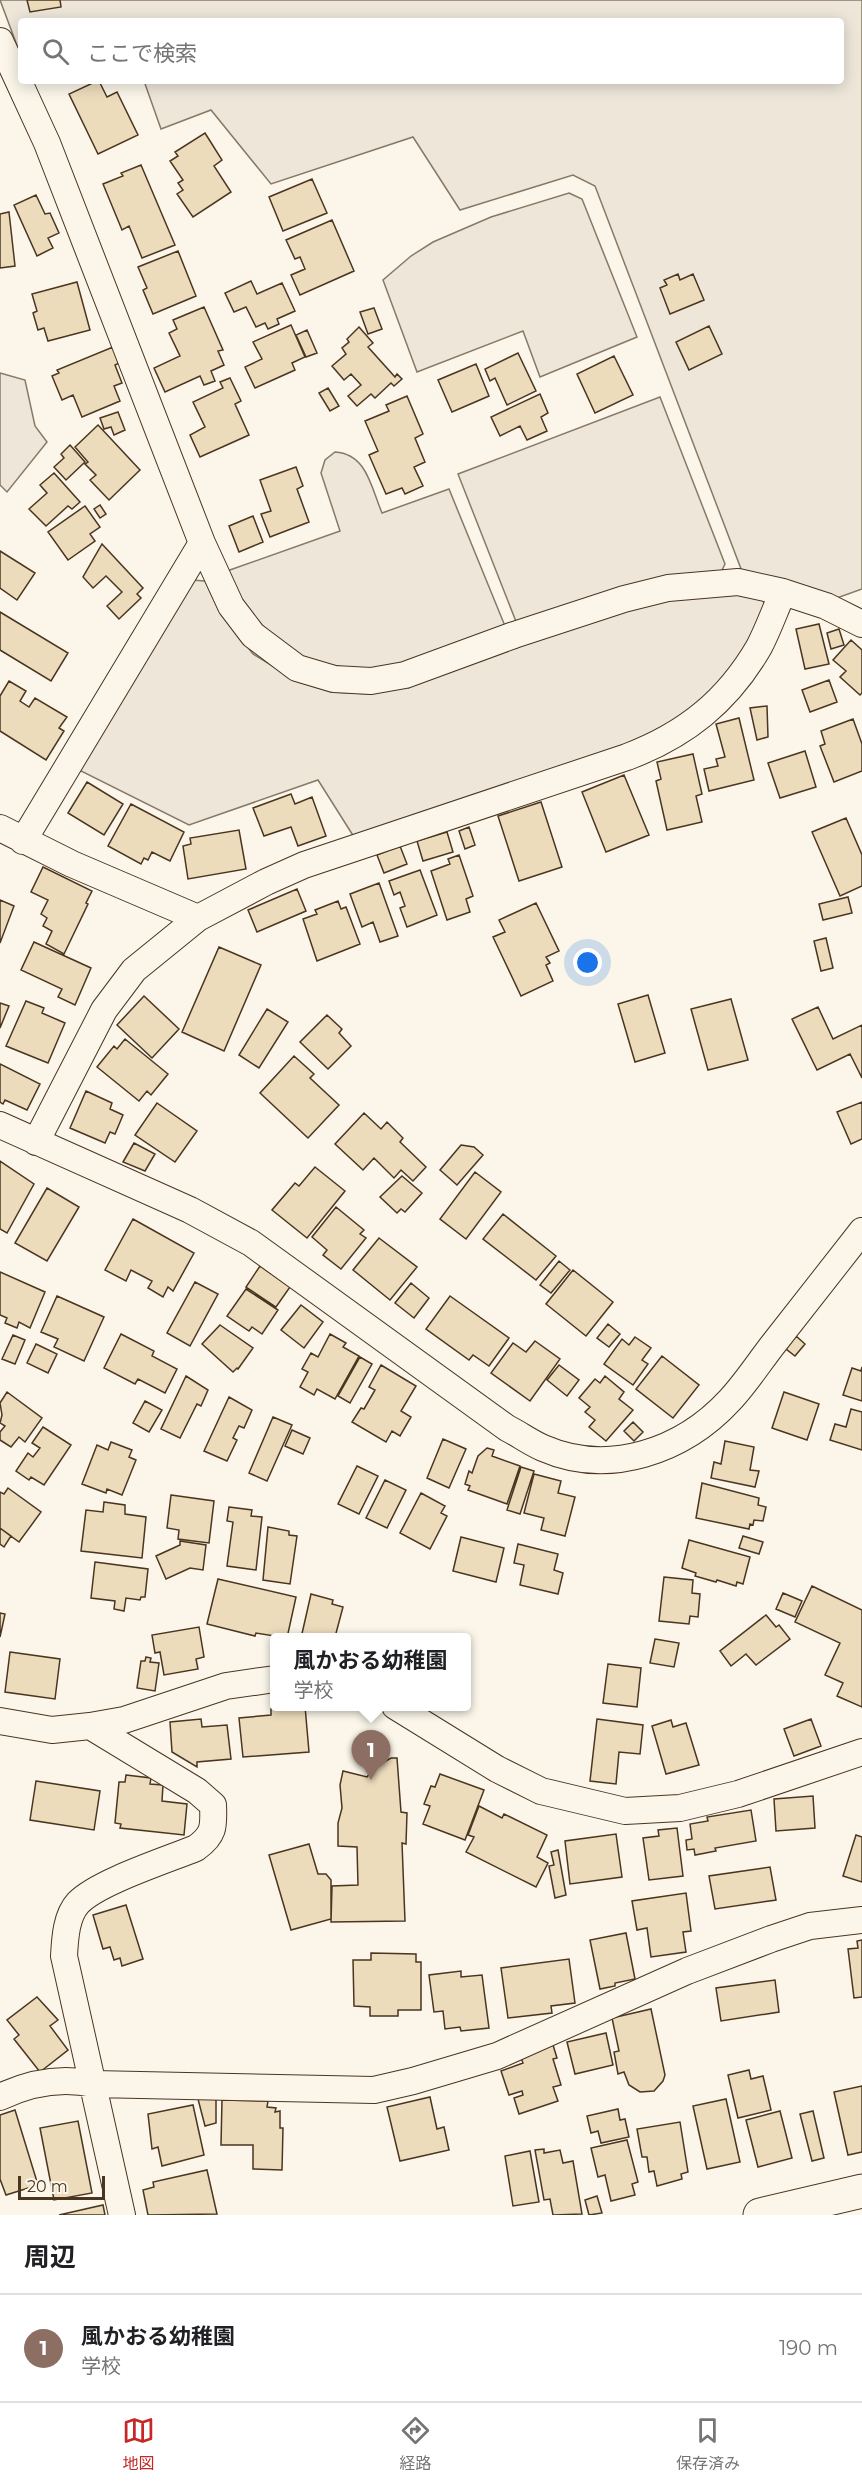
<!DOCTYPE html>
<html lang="ja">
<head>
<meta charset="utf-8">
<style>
	body { margin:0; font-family:Montserrat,"Noto Sans JP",sans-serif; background:#f2f2f2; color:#202124 }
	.scale { position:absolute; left:18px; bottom:15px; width:87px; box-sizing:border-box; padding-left:6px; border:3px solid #4a3520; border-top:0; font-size:16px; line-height:21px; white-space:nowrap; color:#4a3520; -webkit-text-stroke:4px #fbf6e9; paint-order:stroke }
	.you { position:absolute; left:588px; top:963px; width:21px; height:21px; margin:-15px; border:4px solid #fff; border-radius:50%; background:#1a73e8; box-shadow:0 0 0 9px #1a73e833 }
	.badge { display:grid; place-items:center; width:39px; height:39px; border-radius:50%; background:#c62828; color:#fff; font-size:20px; font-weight:700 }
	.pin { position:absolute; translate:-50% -50px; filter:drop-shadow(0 2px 3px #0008) }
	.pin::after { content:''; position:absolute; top:32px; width:21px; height:18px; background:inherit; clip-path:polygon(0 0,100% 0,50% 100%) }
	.popup { position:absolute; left:270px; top:1633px; width:201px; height:78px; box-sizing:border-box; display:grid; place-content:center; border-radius:6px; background:#fff; filter:drop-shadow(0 2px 4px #0005); font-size:20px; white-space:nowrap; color:#757577 }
	.popup b { font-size:22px; color:#202124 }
	.popup::after { content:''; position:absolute; left:50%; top:100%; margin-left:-12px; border:12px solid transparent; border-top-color:#fff }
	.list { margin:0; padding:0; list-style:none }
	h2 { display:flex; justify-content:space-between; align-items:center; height:78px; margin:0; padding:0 24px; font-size:26px }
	h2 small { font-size:20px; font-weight:400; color:#757577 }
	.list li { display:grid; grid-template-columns:39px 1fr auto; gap:18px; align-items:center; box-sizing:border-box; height:108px; padding:0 24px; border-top:2px solid #e0e0e0 }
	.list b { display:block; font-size:22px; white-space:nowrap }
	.list p { margin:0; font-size:20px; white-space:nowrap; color:#757577 }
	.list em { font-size:20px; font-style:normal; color:#757577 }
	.icon { flex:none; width:33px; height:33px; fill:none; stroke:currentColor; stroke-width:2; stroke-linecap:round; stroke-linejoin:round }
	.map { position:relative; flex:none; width:862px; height:2215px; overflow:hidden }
	.search { position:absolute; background:#fff; box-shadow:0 3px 15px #0003; left:18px; right:18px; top:18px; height:66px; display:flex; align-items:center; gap:15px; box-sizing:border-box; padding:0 21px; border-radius:6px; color:#757577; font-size:22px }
	.sheet { height:186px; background:#fff }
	nav { display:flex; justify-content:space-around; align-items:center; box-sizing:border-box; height:84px; border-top:2px solid #e0e0e0; background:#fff; font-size:16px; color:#757577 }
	nav a { display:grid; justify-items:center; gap:3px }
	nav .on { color:#c62828 }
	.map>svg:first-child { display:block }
</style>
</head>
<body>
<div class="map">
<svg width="862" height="2215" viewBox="0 0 862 2215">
	<rect width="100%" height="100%" fill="#fbf6e9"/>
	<path fill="#ede6d9" stroke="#887966" stroke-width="1.5" d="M0 0H862V589L837 598 743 574 595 186 573 175 460 210 413 137 271 184 211 110 161 129 144 81H841V21H21V56Z
		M569 193 582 199 637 337 540 377 523 331 417 372 383 280 411 256 433 242 491 217Z
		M0 373 25 380 35 426 47 442 7 492 0 485Z
		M660 397 725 564 720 574 517 624 458 474Z
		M335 452C367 454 371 487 382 513L449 489 505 626 395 666 356 669 318 663 295 653 267 631 244 604 227 571 340 531 321 473 325 460Z
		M191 580 205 581 219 611 253 654 299 682 331 692 371 694 419 682 479 659 657 600 736 593 761 596 767 610 732 675 656 738 354 837 318 780 189 825 77 769Z"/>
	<path fill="#ecdcbc" stroke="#4a3520" stroke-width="1.5" d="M27 0H60L61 7 30 12Z
		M97 81H99L107 97 117 92 138 135 98 154 69 94Z
		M205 133 222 160 214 166 231 192 193 217 177 194 183 190 178 183 183 180 170 161 178 156 175 152Z
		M141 165 175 245 142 258 129 226 122 230 103 184 123 176 121 173Z
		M312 179 327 213 283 231 269 197Z
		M36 195 45 214 50 213 59 233 48 238 53 248 37 256 14 205Z
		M9 212 15 266 0 268V214Z
		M332 220 354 271 300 295 291 275 305 269 300 257 295 259 286 240Z
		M178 251 196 296 153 314 143 290 147 288 138 267Z
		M678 274 680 280 693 274 704 300 670 314 660 288 667 285 664 280Z
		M251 281 257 294 282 283 295 311 277 319 279 324 268 329 265 323 256 327 246 307 234 312 225 293Z
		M77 282 90 330 48 341 44 328 38 330 33 313 37 311 32 294Z
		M204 307 223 350 218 351 224 365 211 371 215 381 204 385 200 376 165 392 154 368 180 356 169 333 177 329 173 320Z
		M374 308 382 329 368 334 360 312Z
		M291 325 305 357 292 363 295 370 255 388 245 367 262 359 253 342Z
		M709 326 722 354 689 370 676 342Z
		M359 327 373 343 368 347 395 377 397 374 402 379 394 386 391 383 375 398 371 394 357 406 348 396 361 385 351 374 344 380 332 366 346 354 342 348 349 342 347 339Z
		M307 330 317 353 306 357 296 335Z
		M113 347 119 363 115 365 122 383 114 386 120 401 82 417 73 395 62 400 52 376 59 373 57 370Z
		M518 353 536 391 507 405 495 378 490 381 485 369Z
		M614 356 633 395 595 413 577 374Z
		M476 364 489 396 452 412 438 380Z
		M230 378 241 401 235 404 249 435 200 457 190 435 205 427 193 402 223 388 220 382Z
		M328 388 339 406 330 411 319 393Z
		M540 394 548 413 541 417 547 431 527 440 520 426 500 436 491 417Z
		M407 396 423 434 415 438 425 462 414 467 423 486 405 494 402 488 386 494 369 455 378 451 365 421 389 411 386 405Z
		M118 412 125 430 114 435 111 427 104 429 100 418Z
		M98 425 140 470 109 500 90 480 96 475 85 464 88 462 75 447Z
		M70 445 85 462 66 480 54 467 64 458 61 454Z
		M296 467 303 486 297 489 309 522 270 537 261 514 271 511 260 480Z
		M54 473 80 502 72 509 68 506 46 526 29 509 47 493 40 485Z
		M100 505 106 514 100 518 94 509Z
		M85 506 100 527 90 534 95 541 68 560 48 532Z
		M253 516 263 542 239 552 229 526Z
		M102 544 143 588 137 594 141 598 119 619 107 606 122 592 106 576 93 588 83 577Z
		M0 551 35 573 17 600 0 588Z
		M0 612 68 653 51 681 0 650Z
		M819 624 829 664 805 669 796 629Z
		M839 629 844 645 831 649 827 633Z
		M851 640 862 650V693L860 695 840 677 846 671 833 660Z
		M829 680 837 702 810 712 802 690Z
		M9 681 26 691 20 701 29 707 35 698 67 717 59 728 64 731 46 760 0 731V696Z
		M767 706 768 737 757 740 750 708Z
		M739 718 754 780 709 791 704 769 718 766 716 759 725 757 716 724Z
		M853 719 862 744V771L834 782 820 746 825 744 821 731Z
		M805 751 816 787 780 798 768 763Z
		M693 754 702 794 696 796 702 822 667 830 656 781 661 779 657 762Z
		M624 775 649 835 606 852 582 792Z
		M87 782 123 804 104 835 68 813Z
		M291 794 295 804 312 797 326 836 298 846 291 827 264 836 253 808Z
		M541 802 562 867 519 881 498 816Z
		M131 804 184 832 170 861 152 852 148 860 144 858 141 864 108 846Z
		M846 818 862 855V886L840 896 812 832Z
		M469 827 475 845 465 849 459 831Z
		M239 830 246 869 188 879 183 846 191 844 190 838Z
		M447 832 453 852 423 861 417 841Z
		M400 846 407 864 384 873 377 855Z
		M459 855 473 896 466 899 470 912 447 920 431 871 450 864 448 859Z
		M43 867 92 891 86 903 88 904 64 954 46 944 52 931 43 926 47 918 41 914 48 900 31 892Z
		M420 870 437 915 407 927 400 908 405 906 400 892 394 895 389 881Z
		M379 883 398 936 380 942 373 922 362 927 350 894Z
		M297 889 306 911 257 932 248 910Z
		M848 897 852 913 823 920 819 904Z
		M0 900 14 906 0 943Z
		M338 901 341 909 346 907 360 944 317 961 303 919 317 914 315 910Z
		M536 903 559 951 546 957 550 963 546 965 553 981 521 996 493 937 505 932 499 920Z
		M826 938 833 968 821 971 814 941Z
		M34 942 91 968 75 1005 58 997 62 989 21 970Z
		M219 947 261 965 224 1051 182 1032Z
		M648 995 665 1053 635 1062 618 1004Z
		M144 996 179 1029 152 1058 117 1025Z
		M731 999 748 1060 708 1070 691 1009Z
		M26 1001 44 1008 42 1013 65 1023 48 1063 6 1046Z
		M0 1003 9 1006 0 1028Z
		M818 1007 833 1039 862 1025V1078L850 1054 817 1070 792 1019Z
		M267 1009 288 1022 259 1068 239 1055Z
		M327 1015 342 1029 339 1033 351 1046 328 1069 300 1042Z
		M125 1039 168 1074 151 1095 147 1091 139 1101 97 1067 114 1046 117 1049Z
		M294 1056 314 1074 310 1078 339 1105 308 1138 260 1093Z
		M0 1064 40 1084 27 1110 5 1100 3 1104 0 1102Z
		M86 1091 112 1103 110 1109 123 1115 115 1134 110 1132 105 1143 70 1128Z
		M862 1102V1139L851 1144 837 1112Z
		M157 1103 197 1131 175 1162 135 1135Z
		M364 1113 381 1129 387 1122 403 1138 400 1142 426 1167 413 1181 401 1170 394 1178 374 1158 363 1170 335 1144Z
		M134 1143 155 1154 145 1171 123 1162Z
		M461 1145 474 1147 483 1155 457 1185 440 1170Z
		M0 1161 34 1184 7 1233 0 1229Z
		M315 1167 345 1191 307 1238 272 1210 295 1183 299 1186Z
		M475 1172 501 1192 466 1239 440 1219Z
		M402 1176 422 1193 405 1212 401 1209 397 1213 380 1197Z
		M47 1188 79 1207 47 1261 15 1243Z
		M336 1207 364 1230 360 1234 366 1238 341 1269 323 1255 327 1250 312 1237Z
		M503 1214 556 1256 536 1280 483 1239Z
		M133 1219 194 1253 173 1291 168 1287 163 1297 148 1288 152 1281 131 1270 126 1281 105 1270Z
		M379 1238 417 1267 390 1300 353 1270Z
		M559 1261 570 1270 551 1293 540 1285Z
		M260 1266 290 1287 276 1307 246 1287Z
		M573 1270 613 1302 586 1336 546 1304Z
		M0 1272 45 1292 30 1328 19 1322 17 1328 5 1323 7 1318 0 1315Z
		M195 1282 218 1294 190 1346 167 1333Z
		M411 1283 429 1298 414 1318 395 1303Z
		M246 1289 278 1310 262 1334 252 1327 249 1331 227 1316Z
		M57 1296 104 1317 84 1361 54 1347 58 1339 41 1332Z
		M450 1296 509 1338 489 1366 473 1355 469 1360 426 1329Z
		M301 1305 323 1322 304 1348 281 1330Z
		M608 1324 620 1334 609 1347 597 1338Z
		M220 1325 253 1348 238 1369 237 1368 233 1372 202 1344Z
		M121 1334 154 1351 152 1356 177 1369 165 1393 138 1379 135 1384 104 1368Z
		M330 1334 346 1343 343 1347 359 1356 335 1399 317 1389 314 1395 300 1387 308 1372 302 1369 311 1353 318 1357Z
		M13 1335 25 1340 15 1364 2 1359Z
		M796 1336 805 1344 795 1356 786 1349Z
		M635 1337 651 1348 642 1360 648 1364 633 1385 604 1364 622 1339 629 1345Z
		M535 1341 560 1359 530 1401 491 1373 513 1343 526 1352Z
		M36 1344 57 1354 48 1373 27 1363Z
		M662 1356 699 1385 673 1418 636 1389Z
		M360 1357 372 1364 350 1403 338 1396Z
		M381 1365 416 1386 401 1411 411 1417 400 1436 392 1431 386 1442 352 1422 361 1408 364 1409 375 1390 369 1387Z
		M559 1365 579 1380 567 1396 547 1380Z
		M862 1367V1401L843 1395 852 1368 861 1371Z
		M186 1376 208 1390 201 1406 197 1404 180 1438 161 1429Z
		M605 1376 624 1392 619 1399 633 1410 606 1441 589 1427 595 1420 585 1412 590 1407 579 1398 595 1379 600 1383Z
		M7 1392 42 1418 25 1442 19 1437 11 1447 0 1440V1432L5 1426 0 1423 2 1415 0 1403Z
		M784 1392 819 1404 807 1440 772 1428Z
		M229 1397 252 1410 244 1428 239 1426 233 1438 237 1440 227 1461 204 1451Z
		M145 1401 162 1410 149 1432 133 1423Z
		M851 1409 862 1412V1450L830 1440 835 1424 846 1427Z
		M273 1417 292 1425 267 1481 249 1473Z
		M633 1422 643 1432 634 1441 624 1431Z
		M43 1427 71 1445 44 1485 31 1477 29 1480 16 1471 28 1453 33 1457 40 1448 32 1443Z
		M292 1430 310 1438 303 1454 285 1446Z
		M443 1439 466 1449 449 1488 427 1478Z
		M725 1441 754 1447 750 1470 759 1471 755 1487 711 1478 714 1462 721 1464Z
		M111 1442 132 1450 129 1457 136 1460 122 1495 107 1489 106 1493 82 1484 97 1445 108 1450Z
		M487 1448 494 1450 492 1456 520 1466 507 1504 468 1490 470 1486 465 1484 469 1471 472 1473 478 1456Z
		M357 1466 378 1476 359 1514 338 1504Z
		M521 1467 534 1471 520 1514 507 1510Z
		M534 1474 561 1481 558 1493 575 1497 565 1536 541 1530 544 1518 524 1513Z
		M385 1480 406 1490 387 1528 366 1518Z
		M702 1483 759 1498 758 1505 766 1507 763 1521 754 1520 753 1525 750 1524 749 1529 696 1518Z
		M8 1488 41 1512 19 1542 0 1528V1492L4 1494Z
		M421 1493 445 1506 441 1513 447 1516 430 1549 400 1533Z
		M171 1495 214 1501 209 1543 178 1539 179 1530 167 1528Z
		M104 1502 125 1505V1514L146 1517 142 1558 81 1551 86 1510 103 1512Z
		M229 1507 252 1510 251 1516 262 1517 256 1570 227 1566 233 1522 227 1521Z
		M268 1527 289 1531V1535L297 1536 290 1584 263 1580Z
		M0 1528 11 1536 4 1547 0 1544Z
		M743 1536 763 1542 759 1554 739 1548Z
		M461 1537 504 1548 496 1582 453 1571Z
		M689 1540 750 1557 743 1584 737 1582 736 1586 717 1580 716 1582 695 1576 696 1573 682 1568Z
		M180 1541 206 1545 203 1570 190 1568 166 1579 156 1556 180 1545Z
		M518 1544 558 1554 554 1570 563 1573 558 1594 520 1585 524 1565 514 1563Z
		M95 1562 148 1569 145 1597H141L140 1600 126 1598 124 1611 114 1609 115 1601 91 1598Z
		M664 1577 693 1580 692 1593 700 1594 698 1617 690 1616 689 1624 659 1621Z
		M218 1579 296 1597 287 1638 256 1633 255 1636 207 1624Z
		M812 1586 862 1610V1707L837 1696 843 1683 825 1675 840 1643 795 1622Z
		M783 1593 802 1601 795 1617 776 1609Z
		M311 1594 333 1600 332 1604 343 1607 335 1637 301 1638Z
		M0 1613 5 1614 0 1637Z
		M766 1615 776 1627 779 1625 790 1639 756 1665 746 1654 731 1666 720 1651Z
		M199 1627 204 1657 196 1659 198 1669 164 1675 160 1652 155 1653 152 1635Z
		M655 1639 679 1643 674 1667 650 1663Z
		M10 1652 60 1659 55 1699 5 1692Z
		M146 1657 151 1658 150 1662 159 1663 155 1691 137 1688 141 1661H145Z
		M608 1664 641 1668 637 1707 603 1703Z
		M305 1706 309 1752 243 1757 239 1718 271 1715V1709Z
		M201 1719 202 1727 227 1725 231 1759 197 1762V1767L172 1752 170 1722Z
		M597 1719 643 1725 640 1754 619 1752 616 1784 590 1781Z
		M811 1719 821 1746 794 1756 784 1729Z
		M671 1720 673 1727 686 1723 699 1765 666 1774 652 1726Z
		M391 1758H397L401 1812 407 1813 406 1844 402 1843 405 1921 331 1922 332 1886 358 1885 357 1847 338 1846V1823L342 1808 340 1785 343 1771 367 1777 375 1767Z
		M440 1774 484 1790 465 1840 423 1824 430 1806 424 1804 431 1786 435 1787Z
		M126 1775 151 1778 150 1784 163 1785 162 1801 187 1804 184 1835 120 1828 121 1824 115 1823 119 1782H125Z
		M36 1781 100 1791 94 1830 30 1820Z
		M813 1796 815 1828 776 1831 774 1799Z
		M479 1806 502 1818 504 1814 547 1835 537 1857 548 1863 536 1887 466 1852 474 1837 468 1835Z
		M751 1810 756 1841 715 1848 716 1851 695 1855 694 1849 687 1850 686 1840 692 1839 690 1824 708 1821 707 1817Z
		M677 1828 683 1876 649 1880 643 1838 659 1836 658 1830Z
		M616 1834 622 1877 570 1884 565 1841Z
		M856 1835 862 1837V1882L843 1876Z
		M309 1844 318 1874H326L331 1880V1919L291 1930 269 1855Z
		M558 1850 566 1895 555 1898 549 1866 554 1865 551 1852Z
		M770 1867 776 1900 715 1909 709 1876Z
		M686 1893 691 1931 683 1932 686 1952 651 1957 647 1928 637 1930 632 1901Z
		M126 1905 143 1959 122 1966 120 1958 114 1960 110 1947 103 1949 93 1915Z
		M626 1933 635 1979 615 1983V1986L600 1989 590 1940Z
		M862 1940V1997L854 1998 848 1949 858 1948 857 1941Z
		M371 1953 416 1954V1962H421V2010H398V2016H370V2007L354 2006 353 1960H371Z
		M569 1959 575 2003 551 2006 552 2013 508 2018 501 1968Z
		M461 1971V1977L482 1975 489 2028 461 2031 460 2027 445 2029 443 2011 434 2012 429 1975Z
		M775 1980 779 2012 721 2021 716 1988Z
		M37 1997 58 2020 50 2026 68 2050 40 2072 14 2039 19 2035 7 2020Z
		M651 2009 665 2075 663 2081 654 2091 640 2092 629 2085 624 2072 618 2074 614 2052 619 2051 612 2018Z
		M606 2033 613 2065 575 2074 567 2042Z
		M553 2045 557 2058 553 2059 561 2085 553 2087 558 2101 519 2114 514 2098 523 2095 522 2091 509 2095 501 2071 523 2063 520 2056Z
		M749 2070 751 2079 763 2076 771 2110 738 2118 728 2075Z
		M862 2086V2152L848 2155 834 2092Z
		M430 2097 437 2129 444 2127 449 2150 400 2161 387 2107Z
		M198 2099H216V2123L205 2126Z
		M726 2099 740 2162 707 2169 693 2106Z
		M222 2100 268 2101 267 2107 276 2108 275 2112 280 2111V2128H283L282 2170 253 2169V2145H221Z
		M193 2105 204 2155 162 2166 158 2147 152 2149 148 2114Z
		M618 2109 620 2120 625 2119 629 2137 601 2143 598 2131 591 2133 587 2116Z
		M15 2110 38 2185 6 2195 0 2179V2115Z
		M780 2111 792 2158 758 2167 746 2120Z
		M813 2111 824 2158 812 2161 800 2114Z
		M78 2121 92 2193 54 2200 40 2128Z
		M680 2122 688 2172 681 2174 682 2179 657 2186 654 2171 649 2172 647 2157H642L637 2129Z
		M627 2140 638 2182 632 2184 635 2195 611 2201 605 2175 598 2177 591 2148Z
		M544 2149V2153L560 2150 563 2163 573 2161 582 2214 553 2215 550 2199 544 2200 535 2150Z
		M530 2151 539 2202 513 2206 505 2156Z
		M207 2170 217 2214 148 2215 143 2190 154 2187 153 2182Z
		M597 2196 602 2213 589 2215 585 2200Z
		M103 2205 105 2215H59Z"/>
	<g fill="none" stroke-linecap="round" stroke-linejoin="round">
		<defs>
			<path id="minor" d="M0 41 47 143 202 543 231 606 253 635 297 668 334 679 371 681 405 675 514 635 624 599 668 588 738 582 783 592 826 606 862 624
				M0 828 72 864 198 918
				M23 841 202 543
				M0 1125 190 1210 251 1243 507 1428C519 1434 531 1443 543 1448 609 1477 683 1451 730 1400 746 1383 760 1361 775 1342 804 1305 833 1268 862 1231
				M36 1142 104 1010 134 970 198 918 266 882 304 865 627 757C685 735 727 702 759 647 768 630 775 610 783 592
				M395 1706 497 1769 541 1791 625 1811 680 1808 738 1794 862 1752
				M0 1721 52 1730 90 1726 124 1720 226 1686 275 1679
				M90 1726 197 1791 213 1805C214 1827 214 1835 196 1848 167 1860 98 1882 78 1903 66 1916 65 1939 64 1956L122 2215
				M0 2097C29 2083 62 2077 94 2084L374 2090 413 2081 497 2056 687 1971 771 1939 810 1926 862 1920"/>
			<path id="tertiary" d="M760 2215 862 2191"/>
		</defs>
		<use href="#minor" stroke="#4a3520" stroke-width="28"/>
		<use href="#tertiary" stroke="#4a3520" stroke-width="35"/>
		<use href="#minor" stroke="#fbf6e9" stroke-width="26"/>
		<use href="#tertiary" stroke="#fbf6e9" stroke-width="33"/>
	</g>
</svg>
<div class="scale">20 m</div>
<div class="you"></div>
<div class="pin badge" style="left:371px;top:1780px;background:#8d6e63">1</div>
<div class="popup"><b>風かおる幼稚園</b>学校</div>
<div class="search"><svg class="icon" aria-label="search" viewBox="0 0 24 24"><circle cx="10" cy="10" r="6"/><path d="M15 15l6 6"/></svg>ここで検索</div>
</div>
<section class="sheet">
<h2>周辺<small></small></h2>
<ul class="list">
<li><span class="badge" style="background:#8d6e63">1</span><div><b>風かおる幼稚園</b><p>学校</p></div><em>190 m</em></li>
</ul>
</section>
<nav>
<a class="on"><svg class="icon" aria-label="map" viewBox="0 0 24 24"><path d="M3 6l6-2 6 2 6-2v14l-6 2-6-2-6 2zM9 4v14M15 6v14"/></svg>地図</a>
<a><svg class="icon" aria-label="directions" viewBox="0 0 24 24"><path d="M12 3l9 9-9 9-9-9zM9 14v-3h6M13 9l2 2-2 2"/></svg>経路</a>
<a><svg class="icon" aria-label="saved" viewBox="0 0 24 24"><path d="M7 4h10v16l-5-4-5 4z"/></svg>保存済み</a>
</nav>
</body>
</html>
